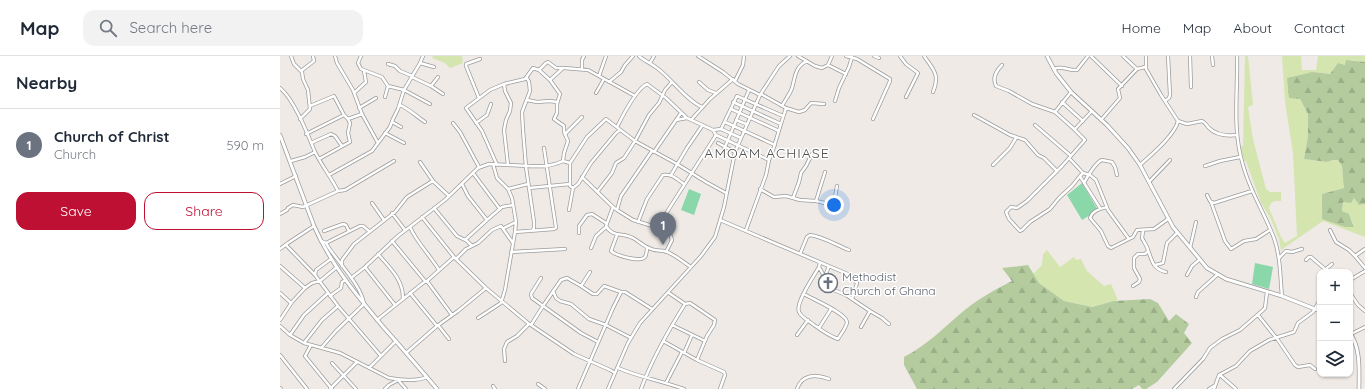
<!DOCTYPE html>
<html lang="en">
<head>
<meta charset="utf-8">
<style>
	body { margin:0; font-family:Quicksand,sans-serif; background:#f2f2f3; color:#1f2937 }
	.controls { position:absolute; right:12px; bottom:12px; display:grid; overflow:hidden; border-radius:8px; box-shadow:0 1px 3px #0004 }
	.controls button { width:36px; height:36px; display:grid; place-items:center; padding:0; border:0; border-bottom:1px solid #e0e1e3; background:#fff; color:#1f2937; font:20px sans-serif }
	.you { position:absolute; left:554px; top:149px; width:14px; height:14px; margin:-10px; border:3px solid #fff; border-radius:50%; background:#1a73e8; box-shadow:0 0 0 6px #1a73e833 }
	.badge { display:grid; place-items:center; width:26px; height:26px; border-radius:50%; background:#be1033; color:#fff; font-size:13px; font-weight:700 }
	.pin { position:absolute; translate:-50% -33px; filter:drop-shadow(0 1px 2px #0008) }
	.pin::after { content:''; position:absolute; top:21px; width:14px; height:12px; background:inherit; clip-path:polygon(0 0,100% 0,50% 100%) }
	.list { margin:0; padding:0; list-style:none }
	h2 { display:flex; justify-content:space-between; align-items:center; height:52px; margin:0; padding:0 16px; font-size:17px }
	h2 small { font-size:13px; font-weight:400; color:#747a83 }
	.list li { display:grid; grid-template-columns:26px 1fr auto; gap:12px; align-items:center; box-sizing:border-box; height:72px; padding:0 16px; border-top:1px solid #e0e1e3 }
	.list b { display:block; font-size:15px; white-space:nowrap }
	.list p { margin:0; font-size:13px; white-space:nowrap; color:#747a83 }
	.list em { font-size:13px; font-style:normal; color:#747a83 }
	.actions { display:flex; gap:8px; padding:12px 16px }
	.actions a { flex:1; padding:9px 0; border:1px solid #be1033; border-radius:12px; text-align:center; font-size:14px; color:#be1033 }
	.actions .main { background:#be1033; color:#fff }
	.icon { flex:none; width:22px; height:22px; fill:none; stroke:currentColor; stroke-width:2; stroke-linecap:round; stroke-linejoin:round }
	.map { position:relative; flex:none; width:1085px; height:333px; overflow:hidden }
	header { display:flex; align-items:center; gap:24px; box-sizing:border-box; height:56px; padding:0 20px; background:#fff; border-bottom:1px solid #e0e1e3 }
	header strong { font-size:19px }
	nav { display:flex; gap:22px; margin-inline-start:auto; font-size:14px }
	.search { width:280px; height:36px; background:#f2f2f3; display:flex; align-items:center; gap:10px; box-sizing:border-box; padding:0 14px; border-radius:12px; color:#747a83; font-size:15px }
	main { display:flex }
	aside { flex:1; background:#fff }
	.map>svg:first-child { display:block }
</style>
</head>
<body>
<header>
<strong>Map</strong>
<div class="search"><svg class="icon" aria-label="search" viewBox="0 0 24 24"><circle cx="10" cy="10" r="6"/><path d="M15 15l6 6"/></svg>Search here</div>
<nav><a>Home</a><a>Map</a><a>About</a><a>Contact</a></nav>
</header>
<main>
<aside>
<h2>Nearby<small></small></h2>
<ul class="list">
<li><span class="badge" style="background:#6b7280">1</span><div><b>Church of Christ</b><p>Church</p></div><em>590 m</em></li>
</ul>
<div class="actions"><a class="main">Save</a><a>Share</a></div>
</aside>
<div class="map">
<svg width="1085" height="333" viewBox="0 0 1085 333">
	<defs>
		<pattern id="forest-firs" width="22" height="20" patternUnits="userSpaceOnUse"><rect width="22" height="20" fill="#b4cb9e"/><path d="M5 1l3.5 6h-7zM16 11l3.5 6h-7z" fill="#9aae88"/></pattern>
	</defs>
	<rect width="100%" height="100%" fill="#efeae6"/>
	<path fill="#d4e5b0" d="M153 0H182L183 7 170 12 165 7 152 2Z
		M965 0H968L973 49 968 51 973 83 986 133 990 136H1001V145C994 145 991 145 989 152L1001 181 1005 187 1017 180 1013 97 1005 46 1002 0H1021L1022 14H1036L1038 0H1085V6L1071 4 1065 9 1058 7 1050 18 1033 16 1020 43 1028 58V80L1024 103 1047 106 1053 104H1058L1062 110 1064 132 1042 138V162L1065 171 1074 169 1069 158 1062 155 1063 146 1074 142 1079 149 1085 148V181L1043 165 1001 194 999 183 991 163 981 147 966 105H964L960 91 963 90Z
		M767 194 780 211 794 201 796 204 801 203 807 215 824 230 831 228 838 244 812 251 784 245 759 227 753 218 762 209 763 198Z"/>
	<path fill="url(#forest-firs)" d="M1066 4 1085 6V148L1079 149 1074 142 1071 147 1063 146 1062 155 1069 158 1074 171H1065L1042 163V138L1064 132 1062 110 1058 104H1053L1047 106 1024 103 1028 80V58L1020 43 1009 42 1007 22 1033 16 1050 18 1058 7 1065 9Z
		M748 209 759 227 784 245 812 251 834 245 870 243 878 247 889 265 896 258 909 268 904 277 912 287 877 326 866 333H862L859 329 852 333H637L624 309V301C647 289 660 275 680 258 696 244 714 234 732 225L722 212Z"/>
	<path fill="#8ad7aa" d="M802 127 818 154 802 164 787 139Z
		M409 133 421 138 414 159 401 154Z
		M975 207 993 211 989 233 972 228Z"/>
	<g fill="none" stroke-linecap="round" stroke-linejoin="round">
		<defs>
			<path id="minor" d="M11 0 14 8 22 16 23 23 28 34 30 53 20 63
				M81 0 78 7 81 13 102 21 108 30 124 34 150 48
				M359 0C364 5 371 7 377 12 392 23 406 44 422 51
				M418 0 443 16 458 28 480 39
				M518 0 535 10 542 12 548 9 552 0
				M566 0 577 3 610 23V25L593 63
				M594 0 599 2
				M620 0 626 8 638 17 626 41
				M644 0C654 14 660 19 653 36
				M811 0 842 30
				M843 0 857 13
				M910 0 911 31
				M932 0 933 9
				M957 0C958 37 952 74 963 109 970 136 986 159 995 185 1001 203 1000 222 1002 240
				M140 7 143 0
				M370 7 374 0
				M108 8 115 10 120 15 132 20
				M548 9 566 18
				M722 9C716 15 712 22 716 30L729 35 752 48 775 56 793 72 805 84 782 110 747 145 737 152 731 151 726 156 729 163 740 175 742 174 750 166 770 153 779 142 792 130 800 120
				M302 13V4L304 0
				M774 13C782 9 788 15 797 14L808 0
				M259 14 266 7 268 6 276 12H284L308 14 355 40
				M21 15 34 5 33 0
				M319 20 326 0
				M132 21 151 30 163 38
				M247 22 249 26 250 35 242 56 243 74 246 111 254 166V172L252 175
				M270 24 280 38 277 48V57L274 63 284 70V76L288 85 284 97 283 105
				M455 25 463 9 464 0
				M329 26 341 16 345 9 353 0
				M419 26 428 34 436 37
				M151 30 158 21
				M0 32C14 43 28 79 35 96
				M74 37 86 26 84 15
				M316 37 324 23
				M481 38 506 52 519 56 525 54 531 47 544 48
				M105 41 108 30
				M199 42 186 10V8L200 3
				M247 44 257 46 270 45 277 46
				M555 45 559 32 569 11 572 1
				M885 45 889 42 890 39 888 0
				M453 46 501 68
				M782 46 803 65
				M120 49C129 53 136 60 145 66
				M30 50 54 40 64 59
				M502 50C505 44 510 38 512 32 515 22 515 10 527 5
				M79 52 96 42
				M451 53 499 75
				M775 56 791 36
				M82 58 98 87
				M694 59 730 79 745 84 758 99 764 102 777 115
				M396 64 407 62
				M411 64 430 43 453 23
				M456 64 466 68
				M821 64 840 42 838 33 857 13 865 11
				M898 65 907 68 922 65C926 67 926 69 929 72 936 79 948 80 957 79
				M112 66 121 71
				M445 66 495 89
				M173 67 180 76 199 111
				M196 67 207 59 211 48
				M755 69 791 100
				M337 71C343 59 356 33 367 28L386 42 407 62 433 74 436 79 489 104
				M441 73 461 82
				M795 73 812 55
				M340 74 336 77 311 107 298 128 293 132 290 130V107L307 81 326 63 355 85 397 108 426 126 446 137
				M433 74 441 73 457 40 503 60
				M105 77 124 87
				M26 78 64 59 68 63 82 58 73 34 57 7 55 0
				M285 78 302 61
				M31 87 51 78 55 80 62 90
				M438 87 455 96
				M372 95 341 140 337 154 333 151 326 170C333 182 343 176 353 182 359 185 363 190 369 192 374 195 378 194 384 195 393 197 403 206 411 211
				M374 96 401 57
				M442 98 469 34
				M789 102 803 117 810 119 816 124 828 154 849 183
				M39 103 70 86 68 77 70 67 68 63
				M11 105 25 101 35 96C42 110 51 121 58 135
				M140 106 153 125
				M217 109 202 75 186 52 210 34 224 28
				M228 109C248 109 264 114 283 105L290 107
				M713 109 730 92 736 82
				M860 109C871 99 895 79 898 65L881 39 866 13V0
				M925 110 940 105 960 101
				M193 117 220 153
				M803 117 800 120 801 122 820 152
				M49 119 92 95 110 71 113 63 118 53 124 34 140 7 154 11
				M391 119 407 92 422 70
				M302 121 333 151
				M869 126 890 104
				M804 127C807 121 816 106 822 104L832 106 835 111 837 119
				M0 128 16 120
				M182 128 188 140 207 164 185 184
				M249 132 290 128
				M228 133 248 128
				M480 133 494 141 506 140 520 144 536 145 553 149 554 147 557 130
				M318 135 332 117 336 107 344 102 355 85 369 59 379 47 385 34 392 26
				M927 139 930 145 934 147 972 135
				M513 142 519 126 521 117 526 110 532 98
				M536 145 545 116
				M931 146 945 185 951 193 964 185 976 183 990 174
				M92 147 104 164
				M827 151C820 153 813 154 810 162L821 175 828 190 831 192 853 181 857 174 874 173 888 163
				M154 152 177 180 187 185 192 190
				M289 154 293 132
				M337 154 353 164 379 172 390 178 392 184 386 196
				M112 157 125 174
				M0 158 7 154 8 152 13 149 23 151 58 135 65 134 114 105
				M142 161 174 201 206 232 248 267 294 298 330 314 335 317
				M207 164 222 151 233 149
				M440 164 570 219 577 227 572 243
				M358 166 367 143 383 119C391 117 398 124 404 128
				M130 171C137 187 150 199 159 214
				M224 172 236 166
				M379 172 387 156 436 79
				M466 174 486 119 489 104 493 94 500 71 506 52
				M1050 174 1056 186 1069 194 1075 200
				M44 175 63 168 66 169 69 175
				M863 175 862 182C864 186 867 190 868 194 872 205 873 213 886 216
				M235 176 274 173 276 172 264 92
				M299 177V170L307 159 312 158 326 167
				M337 179 331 195C335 199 360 207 365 201 366 199 367 194 367 192
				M41 185 46 187 49 192C59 207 82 231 84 248L56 275 42 291
				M112 185 145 225
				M46 187 80 170H83L89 175
				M6 189 35 219
				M311 192 316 180 326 171
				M910 192 916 166
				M0 193 8 187 34 170
				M1085 193 1075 200 1085 212
				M231 196 285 193
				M98 198C109 211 123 223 123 242
				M520 198 527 181 530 179C544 181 556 189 569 194
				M999 202 1006 195 1012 196 1022 193
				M51 203 36 214 35 219 58 250 101 300
				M176 203 186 193 198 187 212 174 221 170 233 187
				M1026 204 1029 201H1031L1046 214
				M875 209 883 207 887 187 897 177
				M0 210 25 232
				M62 210V204L74 188 115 156 127 141 151 126H154L169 140
				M549 210 544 223V230L566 239 590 255 581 271
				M85 211 115 249
				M539 211 544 220
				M310 216 301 230 313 238H317L324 230 341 236
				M1045 216 1047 212 1052 208
				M907 219 912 210 919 204
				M71 222 84 212 118 180 165 144 198 112 209 108 228 109 224 74 226 64 230 55 231 47 225 35 224 28 245 23 253 12 259 14 270 24 282 13
				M261 222 251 238 252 242 301 277 318 286
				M1070 224 1085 215
				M147 225 172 259
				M853 230 859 226 860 223 854 212V202L858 198H865L868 195
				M273 235 276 242 280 245 291 248 309 263 326 269 351 282
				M0 237 11 247
				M130 237 157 270 178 255 206 232
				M1070 237 1078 249 1085 255
				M524 238C532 243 566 257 567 266 567 271 560 279 558 283 549 280 541 274 534 269 529 265 521 261 519 256 515 247 534 220 539 211L540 207
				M50 240 61 232 62 226 66 224
				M916 241 918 236 937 219
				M405 248 410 247 435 264 434 269 427 280 417 304
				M590 255 602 262 609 268
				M978 259 998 284 1015 309 1018 311 1030 309 1035 313
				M198 262 221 247 225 234 235 176 236 166 232 142 228 133 217 122 213 108
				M0 264 12 246 25 232 32 227 40 225 57 211
				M97 264 143 227 147 225 174 201
				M158 269 169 283
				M251 269 263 250 281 224 287 222 301 230
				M392 269 425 285
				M0 270 10 279 24 287 60 297 109 322C121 324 136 326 147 321
				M539 272 551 253
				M1071 278 1085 271
				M10 279 24 259 48 237
				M517 279 528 264
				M383 285 417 304 444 316 445 319 440 333
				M24 287 42 264 58 250
				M31 289 25 300 52 333
				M126 297 157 270
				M404 297 412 279
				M0 299 27 333
				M225 305 224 293 227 286 237 280 249 268
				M52 307 76 333
				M89 312 116 285
				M338 312C359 321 382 325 404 333
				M940 319 956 333
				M386 327 402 296
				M258 328 265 333
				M213 330 215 333
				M0 332 1 333
				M50 333 77 306
				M105 333 109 329 118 324 126 333
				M298 333 333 252 341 236H345L372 253
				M328 333 348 287 360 267 421 200 435 181 444 151 455 96 480 39 499 10 510 0
				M361 333C372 303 388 275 405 248L389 237
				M517 333C522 318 536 318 549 323
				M894 333 923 303 930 292 942 283 960 274 982 255 985 252 987 236
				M929 333 934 330
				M934 333 939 319 956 310 970 295 989 284 1014 276 1018 267 1033 256 1040 244"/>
			<path id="tertiary" d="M767 0 776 17 791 36 827 69 848 92 860 109 893 171 927 212 946 223 1002 240 1040 255
				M0 79 34 170C51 209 78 241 105 273 123 293 140 313 157 333
				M1070 277C1081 293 1079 314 1079 333"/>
		</defs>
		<use href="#minor" stroke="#9c9c9c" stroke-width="4"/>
		<use href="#tertiary" stroke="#9c9c9c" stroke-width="4.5"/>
		<use href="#minor" stroke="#fff" stroke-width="2.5"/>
		<use href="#tertiary" stroke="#fff" stroke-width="3"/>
	</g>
	<defs>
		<symbol id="church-ring" viewBox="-11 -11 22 22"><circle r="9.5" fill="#fff" stroke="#6b7280" stroke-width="1.5"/><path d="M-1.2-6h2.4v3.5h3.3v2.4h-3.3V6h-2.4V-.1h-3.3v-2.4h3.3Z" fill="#6b7280"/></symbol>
	</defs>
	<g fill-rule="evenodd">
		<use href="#church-ring" x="537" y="216" width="22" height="22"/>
	</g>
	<g text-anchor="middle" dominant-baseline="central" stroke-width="3" stroke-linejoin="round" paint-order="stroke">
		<g font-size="12" fill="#5b616d" stroke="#fff" text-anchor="start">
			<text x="562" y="220">Methodist<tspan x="562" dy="14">Church of Ghana</tspan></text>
		</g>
		<g font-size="14" letter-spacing="1" fill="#525252" stroke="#fff">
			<text x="487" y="97">AMOAM ACHIASE</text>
		</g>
	</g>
</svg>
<div class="controls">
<button>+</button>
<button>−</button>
<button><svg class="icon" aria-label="layers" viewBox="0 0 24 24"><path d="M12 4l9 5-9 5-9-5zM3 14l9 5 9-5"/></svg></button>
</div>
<div class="you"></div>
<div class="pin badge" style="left:383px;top:189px;background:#6b7280">1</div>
</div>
</main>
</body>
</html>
